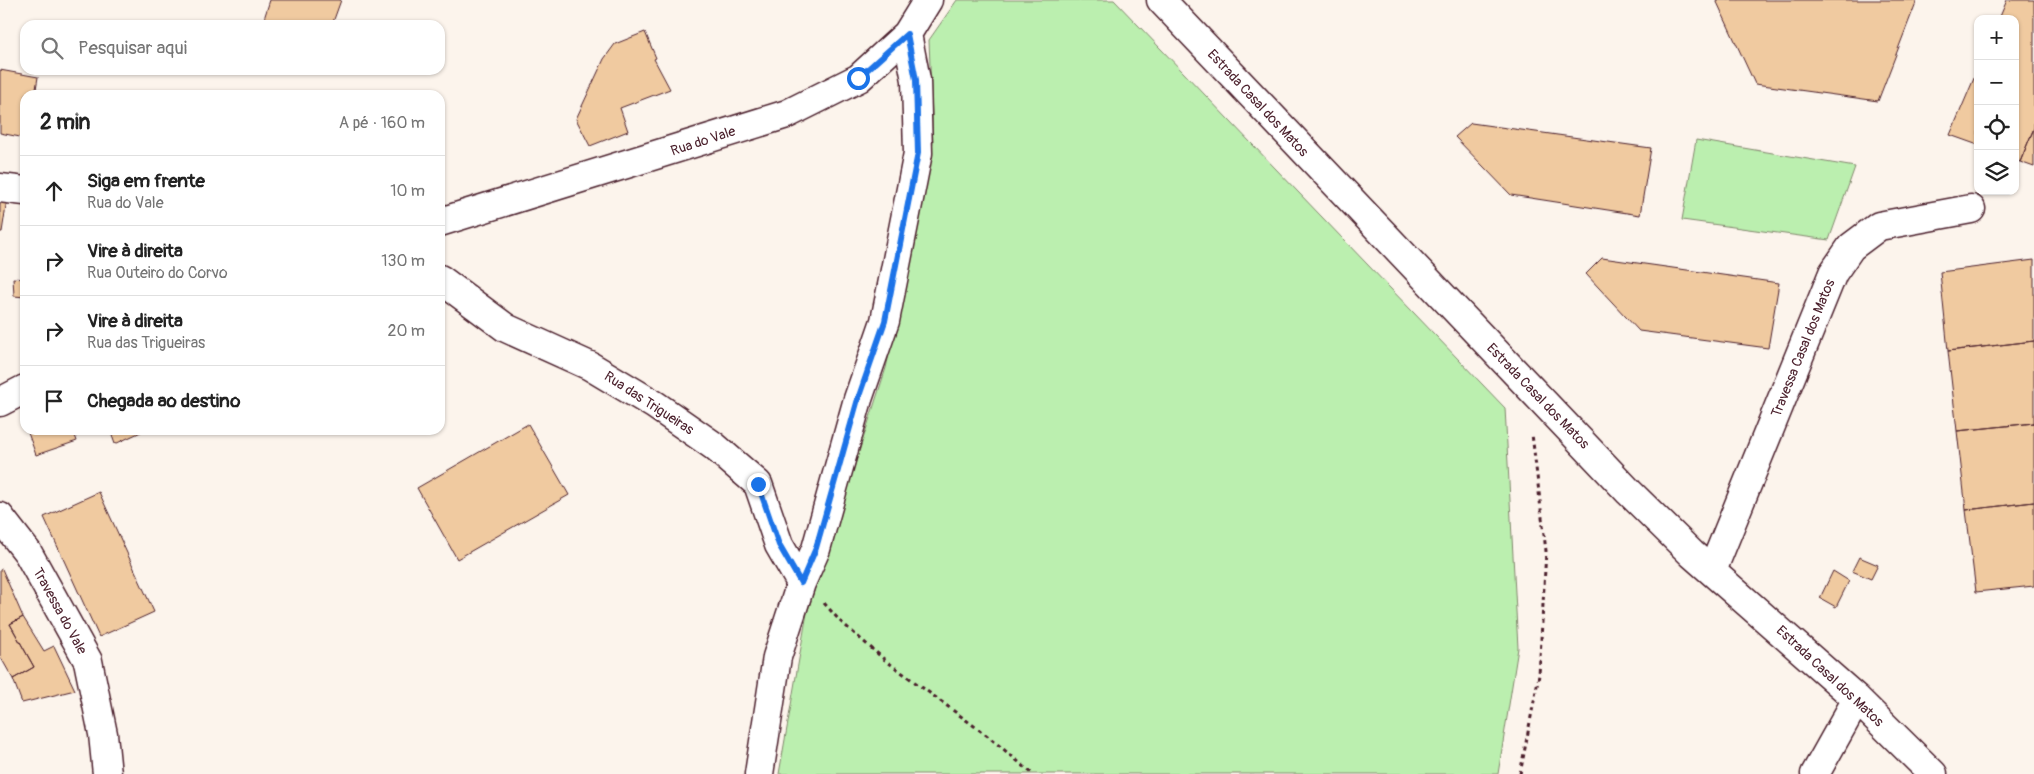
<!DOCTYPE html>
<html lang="pt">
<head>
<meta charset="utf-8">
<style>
	body { margin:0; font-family:Pangolin,sans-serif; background:#f6f6f6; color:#222 }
	.controls { position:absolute; right:15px; top:15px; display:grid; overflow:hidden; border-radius:10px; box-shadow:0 1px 4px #0004 }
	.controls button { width:45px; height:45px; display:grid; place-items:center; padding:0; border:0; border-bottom:1px solid #e0e0e0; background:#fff; color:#222; font:25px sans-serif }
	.stop { position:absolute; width:15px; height:15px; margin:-11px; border:4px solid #1a73e8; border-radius:50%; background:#fff }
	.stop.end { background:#1a73e8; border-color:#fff; box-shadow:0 1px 5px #0008 }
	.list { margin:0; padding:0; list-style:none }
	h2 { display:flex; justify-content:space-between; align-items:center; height:65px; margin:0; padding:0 20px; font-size:21px }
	h2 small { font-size:16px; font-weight:400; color:#767676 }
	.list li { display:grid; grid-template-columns:32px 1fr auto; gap:15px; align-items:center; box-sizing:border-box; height:70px; padding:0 20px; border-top:1px solid #e0e0e0 }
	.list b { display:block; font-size:19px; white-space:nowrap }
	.list p { margin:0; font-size:16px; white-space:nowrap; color:#767676 }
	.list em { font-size:16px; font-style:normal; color:#767676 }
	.icon { flex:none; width:28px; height:28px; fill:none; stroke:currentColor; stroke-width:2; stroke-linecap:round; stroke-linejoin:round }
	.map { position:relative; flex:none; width:2034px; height:774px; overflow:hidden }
	.search { position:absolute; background:#fff; box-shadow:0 1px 4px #0004; left:20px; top:20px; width:425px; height:55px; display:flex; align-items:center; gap:12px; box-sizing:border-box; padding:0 18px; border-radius:15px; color:#767676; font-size:19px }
	.panel { position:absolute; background:#fff; box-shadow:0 1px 4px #0004; left:20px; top:90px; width:425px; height:345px; border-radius:15px }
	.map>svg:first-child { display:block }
</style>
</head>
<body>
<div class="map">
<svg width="2034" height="774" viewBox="0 0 2034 774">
	<rect width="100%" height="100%" fill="#fcf4ec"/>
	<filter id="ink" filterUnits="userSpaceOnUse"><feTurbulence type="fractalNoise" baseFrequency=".02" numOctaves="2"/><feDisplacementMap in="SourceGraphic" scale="10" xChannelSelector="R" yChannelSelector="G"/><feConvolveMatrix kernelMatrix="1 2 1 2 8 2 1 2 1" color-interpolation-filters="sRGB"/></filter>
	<g filter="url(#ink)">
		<path fill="#bbefaf" stroke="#82876d" d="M957 0H1114L1505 408 1518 648 1498 774H779L807 613 886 368 909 266 933 143 929 40Z
			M1696 140 1855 167 1829 240 1682 220Z"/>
		<path fill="#f0caa0" stroke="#4a1f2b" d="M270 0H341L332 25H262Z
			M1716 0H1917L1878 101 1755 84Z
			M2007 0H2034V128L2020 162 2015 160V19H1999Z
			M645 32 656 58 654 59 670 89 620 108 628 131 590 146 576 119 604 59 615 44Z
			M1978 69V145L1950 135Z
			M0 70 38 77 35 95H25V138L0 133Z
			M1471 123 1651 148 1640 215 1511 195 1455 137Z
			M2034 128V167L2020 162Z
			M0 198 7 199 2 232H0Z
			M1602 258 1779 283 1768 348 1639 331 1586 274Z
			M2034 260V341L1948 351 1940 272Z
			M13 278 25 279V297L14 296Z
			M2034 341V423L1957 431 1948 351Z
			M2034 423V502L1966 510 1957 431Z
			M528 424 569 495 457 559 417 488Z
			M27 430H73L77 441 36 455Z
			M110 430H145L115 444Z
			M99 492 154 612 99 637 44 517Z
			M2034 502V586L1976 592 1966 510Z
			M1859 557 1878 565 1871 579 1852 571Z
			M2 569 23 617 10 624 34 667 13 679 0 656V570Z
			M1833 571 1849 581 1836 607 1820 598Z
			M23 617 44 651 54 646 75 690 22 703 13 679 34 667 10 624Z"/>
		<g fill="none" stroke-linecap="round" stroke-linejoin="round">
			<defs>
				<path id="minor" d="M1161 0 1629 492 1692 554 1857 699 1933 774
					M0 188 25 191
					M440 222 787 114 859 78 907 34 928 0
					M440 279 506 328 590 366 655 405 714 446 758 484 779 545 801 583
					M0 402 25 389
					M0 517 28 553 88 661 103 734 107 774
					M1712 571 1833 273 1851 247 1879 226 1971 209
					M759 774 777 657 801 583 816 549 858 399 885 321 918 153 916 80 907 34
					M1815 774 1857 699"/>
			</defs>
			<use href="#minor" stroke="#4a1f2b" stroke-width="31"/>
			<path stroke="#4a1f2b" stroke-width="3" stroke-dasharray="4 4" stroke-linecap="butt" d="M824 603 840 621 885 660 989 737 1033 774
				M1520 774 1539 675 1546 551 1532 434"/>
			<use href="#minor" stroke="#fff" stroke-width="28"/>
		</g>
	</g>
	<g fill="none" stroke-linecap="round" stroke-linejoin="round" filter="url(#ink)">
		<path stroke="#1a73e8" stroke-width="6" d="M758 484 779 545 801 583 816 548 858 399 885 321 918 153 916 80 907 34 858 78"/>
	</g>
	<g text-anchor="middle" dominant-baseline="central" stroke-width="4" stroke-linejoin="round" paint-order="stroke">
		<g font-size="14" fill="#4a1f2b" stroke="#fff">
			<text transform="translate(1258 103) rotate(47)">Estrada Casal dos Matos</text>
			<text transform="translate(703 141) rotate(-18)">Rua do Vale</text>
			<text transform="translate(1803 348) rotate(-68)">Travessa Casal dos Matos</text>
			<text transform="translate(1538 396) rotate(46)">Estrada Casal dos Matos</text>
			<text transform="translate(649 403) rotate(33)">Rua das Trigueiras</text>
			<text transform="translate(60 611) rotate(61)">Travessa do Vale</text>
			<text transform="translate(1830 676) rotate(43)">Estrada Casal dos Matos</text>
		</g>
	</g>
</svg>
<div class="controls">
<button>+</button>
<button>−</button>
<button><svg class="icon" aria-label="locate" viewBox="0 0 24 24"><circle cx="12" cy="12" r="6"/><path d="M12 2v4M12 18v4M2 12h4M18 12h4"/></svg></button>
<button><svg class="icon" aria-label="layers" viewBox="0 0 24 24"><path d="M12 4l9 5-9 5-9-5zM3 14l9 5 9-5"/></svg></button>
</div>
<div class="stop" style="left:858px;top:78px"></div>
<div class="stop end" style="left:758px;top:484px"></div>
<div class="search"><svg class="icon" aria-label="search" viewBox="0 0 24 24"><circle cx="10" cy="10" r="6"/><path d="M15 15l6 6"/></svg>Pesquisar aqui</div>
<section class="panel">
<h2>2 min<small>A pé · 160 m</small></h2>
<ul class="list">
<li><svg class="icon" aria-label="ahead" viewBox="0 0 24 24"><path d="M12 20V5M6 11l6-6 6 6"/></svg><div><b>Siga em frente</b><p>Rua do Vale</p></div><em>10 m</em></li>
<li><svg class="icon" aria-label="right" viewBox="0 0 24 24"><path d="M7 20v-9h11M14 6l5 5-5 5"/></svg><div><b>Vire à direita</b><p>Rua Outeiro do Corvo</p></div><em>130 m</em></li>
<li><svg class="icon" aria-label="right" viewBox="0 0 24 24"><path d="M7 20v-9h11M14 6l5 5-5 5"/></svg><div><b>Vire à direita</b><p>Rua das Trigueiras</p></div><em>20 m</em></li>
<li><svg class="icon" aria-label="arrive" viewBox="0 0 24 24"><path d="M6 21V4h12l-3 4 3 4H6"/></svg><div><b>Chegada ao destino</b></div></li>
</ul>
</section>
</div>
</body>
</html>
